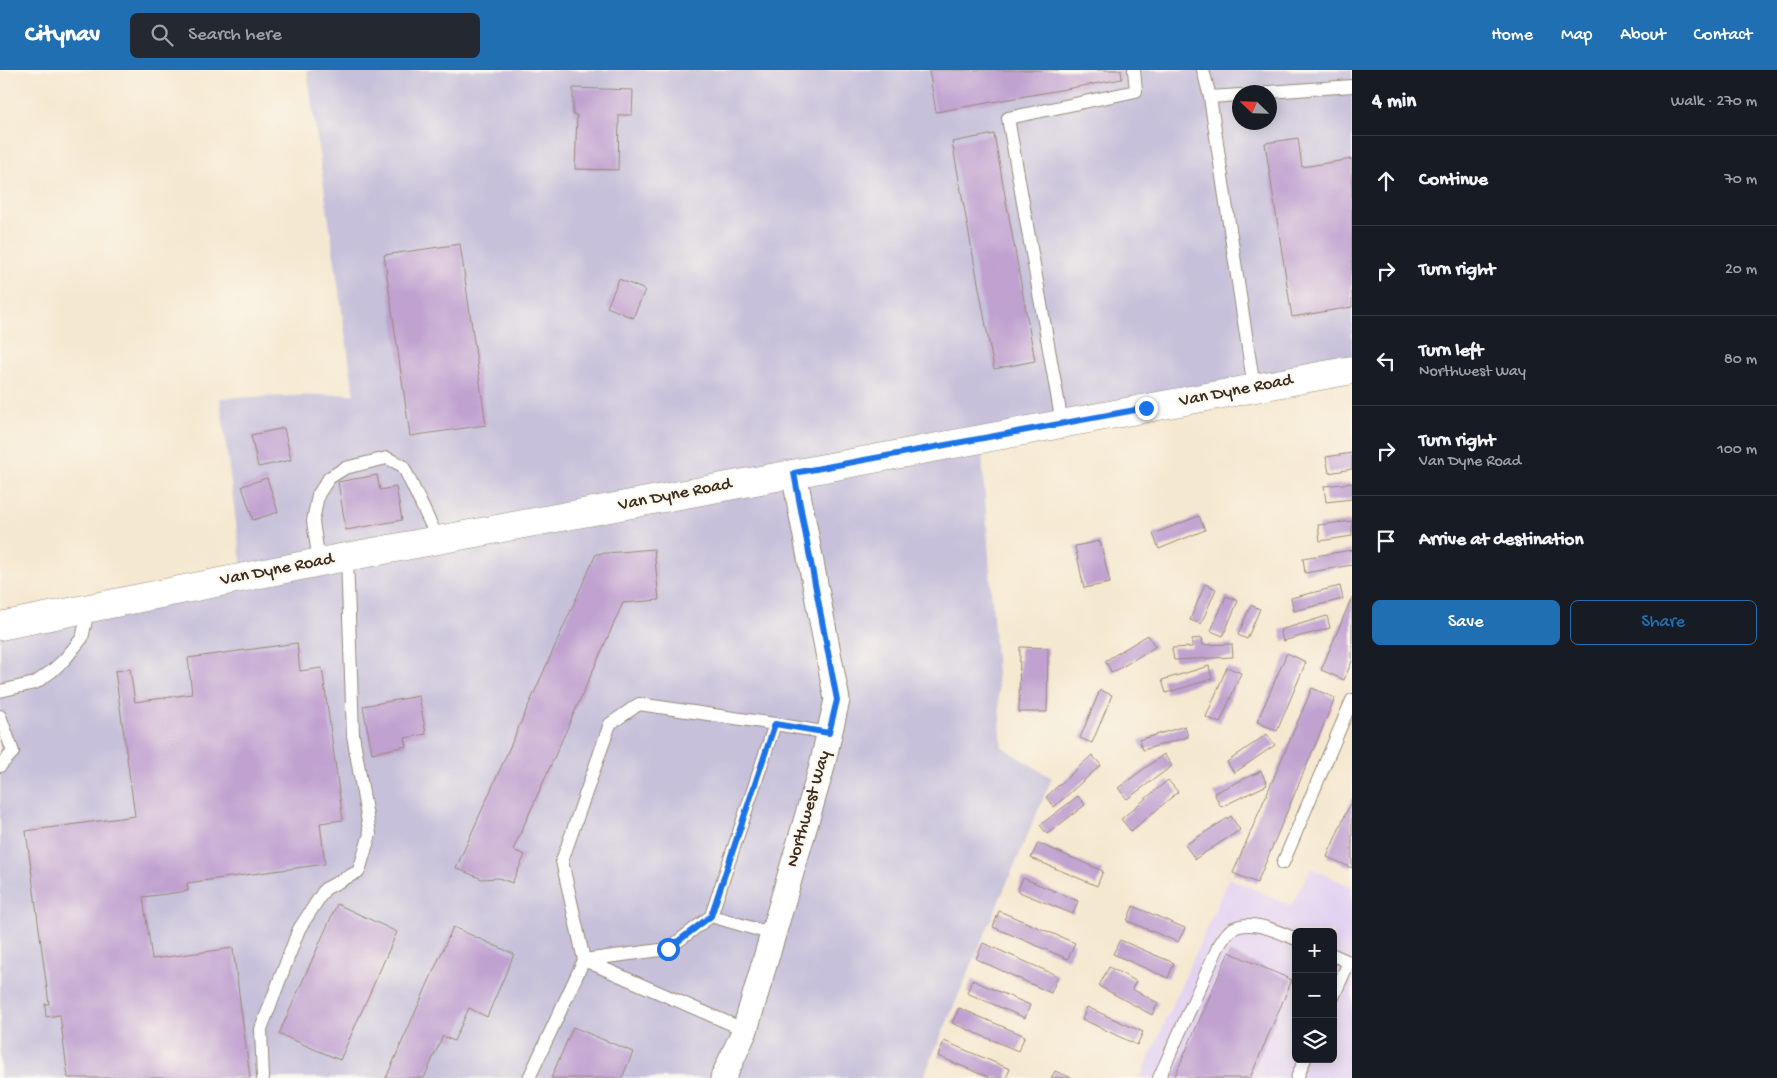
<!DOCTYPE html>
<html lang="en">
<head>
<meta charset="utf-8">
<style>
	body { margin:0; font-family:"Gochi Hand",sans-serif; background:#242831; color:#f1f3f6 }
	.controls { position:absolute; right:15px; bottom:15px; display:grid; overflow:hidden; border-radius:8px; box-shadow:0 2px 12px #0003 }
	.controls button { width:45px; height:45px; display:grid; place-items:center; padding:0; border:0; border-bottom:1px solid #363941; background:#171b24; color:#f1f3f6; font:25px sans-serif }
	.compass { position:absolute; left:1232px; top:15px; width:45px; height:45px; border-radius:50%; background:#171b24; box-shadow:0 2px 12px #0003; rotate:293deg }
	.stop { position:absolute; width:15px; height:15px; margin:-11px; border:4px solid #1a73e8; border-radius:50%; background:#fff }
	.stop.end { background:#1a73e8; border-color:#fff; box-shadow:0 1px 5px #0008 }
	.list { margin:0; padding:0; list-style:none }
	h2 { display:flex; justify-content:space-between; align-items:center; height:65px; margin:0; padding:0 20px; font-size:21px }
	h2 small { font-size:16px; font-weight:400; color:#9ea1a6 }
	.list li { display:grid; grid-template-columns:32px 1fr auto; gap:15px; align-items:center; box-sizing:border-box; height:90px; padding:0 20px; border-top:1px solid #363941 }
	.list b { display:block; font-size:19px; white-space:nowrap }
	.list p { margin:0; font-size:16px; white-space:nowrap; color:#9ea1a6 }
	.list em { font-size:16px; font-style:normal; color:#9ea1a6 }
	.actions { display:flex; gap:10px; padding:15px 20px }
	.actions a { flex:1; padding:11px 0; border:1px solid #1f6fb2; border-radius:8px; text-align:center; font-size:18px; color:#1f6fb2 }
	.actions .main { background:#1f6fb2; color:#fff }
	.icon { flex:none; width:28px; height:28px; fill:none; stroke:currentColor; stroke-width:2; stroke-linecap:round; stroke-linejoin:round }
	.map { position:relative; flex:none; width:1352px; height:1008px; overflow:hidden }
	header { display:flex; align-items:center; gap:30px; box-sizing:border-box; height:70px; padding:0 25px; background:#1f6fb2; color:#fff }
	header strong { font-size:24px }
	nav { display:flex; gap:28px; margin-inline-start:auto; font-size:18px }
	.search { width:350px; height:45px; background:#242831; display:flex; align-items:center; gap:12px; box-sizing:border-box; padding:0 18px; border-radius:8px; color:#9ea1a6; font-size:19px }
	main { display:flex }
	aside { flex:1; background:#171b24 }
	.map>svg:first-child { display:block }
</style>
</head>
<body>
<header>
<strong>Citynav</strong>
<div class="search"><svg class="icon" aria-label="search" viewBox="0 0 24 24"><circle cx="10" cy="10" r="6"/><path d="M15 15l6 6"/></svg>Search here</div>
<nav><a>Home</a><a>Map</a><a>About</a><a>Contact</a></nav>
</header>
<main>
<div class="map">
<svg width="1352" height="1008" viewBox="0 0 1352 1008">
	<rect width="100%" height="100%" fill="#fbf7ec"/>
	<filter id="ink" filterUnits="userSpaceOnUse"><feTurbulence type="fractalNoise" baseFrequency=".02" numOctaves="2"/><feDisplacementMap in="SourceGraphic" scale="10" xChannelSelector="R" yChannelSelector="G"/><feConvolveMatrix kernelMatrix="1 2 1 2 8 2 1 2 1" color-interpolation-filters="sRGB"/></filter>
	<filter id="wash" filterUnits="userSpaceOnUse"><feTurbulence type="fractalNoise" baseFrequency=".0096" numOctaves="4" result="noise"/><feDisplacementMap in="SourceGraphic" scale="20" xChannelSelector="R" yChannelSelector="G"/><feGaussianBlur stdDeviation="1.12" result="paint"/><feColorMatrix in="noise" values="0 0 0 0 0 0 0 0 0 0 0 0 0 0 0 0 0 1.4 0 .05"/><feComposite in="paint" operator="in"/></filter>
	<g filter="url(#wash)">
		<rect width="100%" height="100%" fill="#f5e8d0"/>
		<path fill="#e3d3f2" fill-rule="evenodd" d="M1311 798 1352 817V1008H1140L1229 808 1291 836ZM1296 862H1333V989H1296Z"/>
		<path fill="#c6c0da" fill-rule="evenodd" d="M307 0H1352V300L981 369 1002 677 1052 708 923 1008H0V556L243 507 220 328 354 324ZM1240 22H1270V52H1240Z"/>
		<g id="blocks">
			<path fill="#c0a1d0" d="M929 0H1121L1122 9 936 42Z
				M573 18 633 20 632 45H619L618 100 575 99 577 45H573Z
				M994 64 1035 291 994 299 952 72Z
				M1298 68 1302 97 1352 89V237L1292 247 1265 73Z
				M460 174 486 355 410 366 384 185Z
				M619 209 645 220 633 248 607 237Z
				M284 358 291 390 258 397 251 365Z
				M1352 383V399L1329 403 1326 387Z
				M377 405 380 420 396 417 402 450 346 460 338 412Z
				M267 408 278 442 253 450 242 416Z
				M1352 413V429L1326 432 1324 416Z
				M1199 446 1205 460 1159 479 1153 464Z
				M1352 451V466L1320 471 1318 455Z
				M1100 471 1110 513 1084 518 1075 476Z
				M654 479 659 530 623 533 513 780 525 785 512 813 499 808 482 809 456 798 596 484Z
				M1352 480V495L1305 503 1303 488Z
				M1205 514 1216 519 1201 554 1190 550Z
				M1340 516 1343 529 1294 541 1291 528Z
				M1226 526 1238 531 1223 566 1211 561Z
				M1352 527V591L1344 610 1321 600Z
				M1251 535 1260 539 1247 569 1238 565Z
				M1327 546 1330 558 1283 571 1280 560Z
				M1148 565 1155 577 1112 603 1105 591Z
				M1202 568 1203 575 1232 574 1233 587 1174 590 1172 578 1192 577V569Z
				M297 573 300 601 322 598 343 750 320 753 325 794 187 813 188 821 143 827 152 889 233 878 250 1008H68L60 945 46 947 45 934H49L26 761 135 746 115 601 130 599 135 632 192 624 188 588Z
				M1020 577 1048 578 1047 642H1019Z
				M1287 583 1306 592 1277 661 1257 652Z
				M1209 596 1212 609 1166 623 1162 610Z
				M1227 597 1241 603 1220 653 1206 647Z
				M1312 618 1335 628 1257 813 1233 803Z
				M1100 620 1112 625 1092 673 1080 668Z
				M419 626 426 664 405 668 407 676 372 683 363 636Z
				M1185 656 1188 667 1143 680 1139 670Z
				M1267 664 1275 675 1234 703 1227 692Z
				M1164 684 1172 696 1127 729 1118 718Z
				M1092 685 1101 695 1054 737 1046 727Z
				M1261 701 1267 715 1221 737 1214 723Z
				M1168 710 1178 722 1131 761 1121 749Z
				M1078 726 1085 735 1047 764 1040 755Z
				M1352 729V798L1327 787Z
				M1231 746 1240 760 1195 789 1185 775Z
				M1038 773 1103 801 1097 816 1031 788Z
				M1023 808 1078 831 1073 844 1017 821Z
				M337 834 397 862 340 990 279 964Z
				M1133 836 1185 858 1178 872 1127 851Z
				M999 841 1075 873 1068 889 993 857Z
				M453 857 514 884 487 947 469 938 454 971 443 966 424 1008H386Z
				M1120 870 1174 893 1168 908 1113 884Z
				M983 873 1058 906 1051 923 976 889Z
				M1229 882 1292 910 1250 1008H1174Z
				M1109 897 1136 911 1132 919 1158 933 1152 945 1099 916Z
				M972 910 1030 935 1025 948 967 923Z
				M1087 937 1143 962 1137 975 1082 949Z
				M959 938 1025 966 1018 981 952 953Z
				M573 957 633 982 622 1008H551Z
				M944 971 1010 999 1006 1008H990L938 986Z
				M1055 1001 1072 1008H1051Z"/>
		</g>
	</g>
	<g filter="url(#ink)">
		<use href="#blocks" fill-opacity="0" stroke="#988977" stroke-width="1"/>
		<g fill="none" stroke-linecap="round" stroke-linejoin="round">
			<defs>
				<path id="service" d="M1203 0 1210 27
					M1269 22 1352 16
					M1240 25 1210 27 1254 318
					M1062 353 1008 48 1136 21 1134 0
					M319 492 313 451 318 425 329 408 345 398 387 388 403 396 438 469
					M0 621 35 613 52 601 65 589 82 568 89 538
					M0 646 13 682 0 696
					M1283 793 1352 630
					M711 846 668 879 584 890 562 791 610 654 639 634 775 654
					M773 864 711 846 775 654 829 663
					M1333 885 1349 892 1333 927
					M263 1008 261 959 299 859 325 819 359 801 370 764 353 665 347 486
					M529 1008 584 890 745 960
					M1159 1008 1218 877C1222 871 1226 863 1232 859 1252 848 1278 862 1296 869
					M1297 1008 1305 989"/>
				<path id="minor" d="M723 1008 745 960 821 700 837 630 794 403"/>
				<path id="tertiary" d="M0 556 330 490 1352 300"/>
			</defs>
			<use href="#service" stroke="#988977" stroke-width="14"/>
			<use href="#minor" stroke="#988977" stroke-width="27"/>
			<use href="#tertiary" stroke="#988977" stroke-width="29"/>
			<use href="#service" stroke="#fff" stroke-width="12"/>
			<use href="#minor" stroke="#fff" stroke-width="25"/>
			<use href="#tertiary" stroke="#fff" stroke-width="28"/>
		</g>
	</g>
	<g fill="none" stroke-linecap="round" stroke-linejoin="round" filter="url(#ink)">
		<path stroke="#1a73e8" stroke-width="6" d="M668 879 711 846 775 654 829 663 837 630 794 403 1146 338"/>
	</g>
	<g text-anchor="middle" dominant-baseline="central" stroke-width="4" stroke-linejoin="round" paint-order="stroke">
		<g font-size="18" fill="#3b2a1e" stroke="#fbf7ec">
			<text transform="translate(1236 321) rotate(-11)">Van Dyne Road</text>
			<text transform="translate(675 425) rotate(-11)">Van Dyne Road</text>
			<text transform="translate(277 500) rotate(-11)">Van Dyne Road</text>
			<text transform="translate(809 739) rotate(-74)">Northwest Way</text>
		</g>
	</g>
</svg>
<div class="controls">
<button>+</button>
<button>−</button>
<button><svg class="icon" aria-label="layers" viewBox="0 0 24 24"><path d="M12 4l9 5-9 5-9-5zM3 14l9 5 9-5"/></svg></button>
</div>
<svg class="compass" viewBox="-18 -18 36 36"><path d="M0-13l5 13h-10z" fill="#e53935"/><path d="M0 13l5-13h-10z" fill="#9ea1a6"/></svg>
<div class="stop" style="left:668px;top:879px"></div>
<div class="stop end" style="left:1146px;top:338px"></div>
</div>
<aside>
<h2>4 min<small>Walk · 270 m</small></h2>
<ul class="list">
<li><svg class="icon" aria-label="ahead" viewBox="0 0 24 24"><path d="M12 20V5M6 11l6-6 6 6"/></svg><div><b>Continue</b></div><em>70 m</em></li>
<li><svg class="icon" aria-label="right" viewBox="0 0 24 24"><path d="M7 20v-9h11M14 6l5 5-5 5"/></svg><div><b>Turn right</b></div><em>20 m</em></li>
<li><svg class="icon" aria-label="left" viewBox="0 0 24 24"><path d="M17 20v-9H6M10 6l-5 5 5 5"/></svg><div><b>Turn left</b><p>Northwest Way</p></div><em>80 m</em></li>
<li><svg class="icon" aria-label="right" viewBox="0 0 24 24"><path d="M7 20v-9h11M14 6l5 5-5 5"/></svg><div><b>Turn right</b><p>Van Dyne Road</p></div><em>100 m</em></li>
<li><svg class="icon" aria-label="arrive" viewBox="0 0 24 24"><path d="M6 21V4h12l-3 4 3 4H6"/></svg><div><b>Arrive at destination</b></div></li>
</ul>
<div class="actions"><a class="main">Save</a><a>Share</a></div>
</aside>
</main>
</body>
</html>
